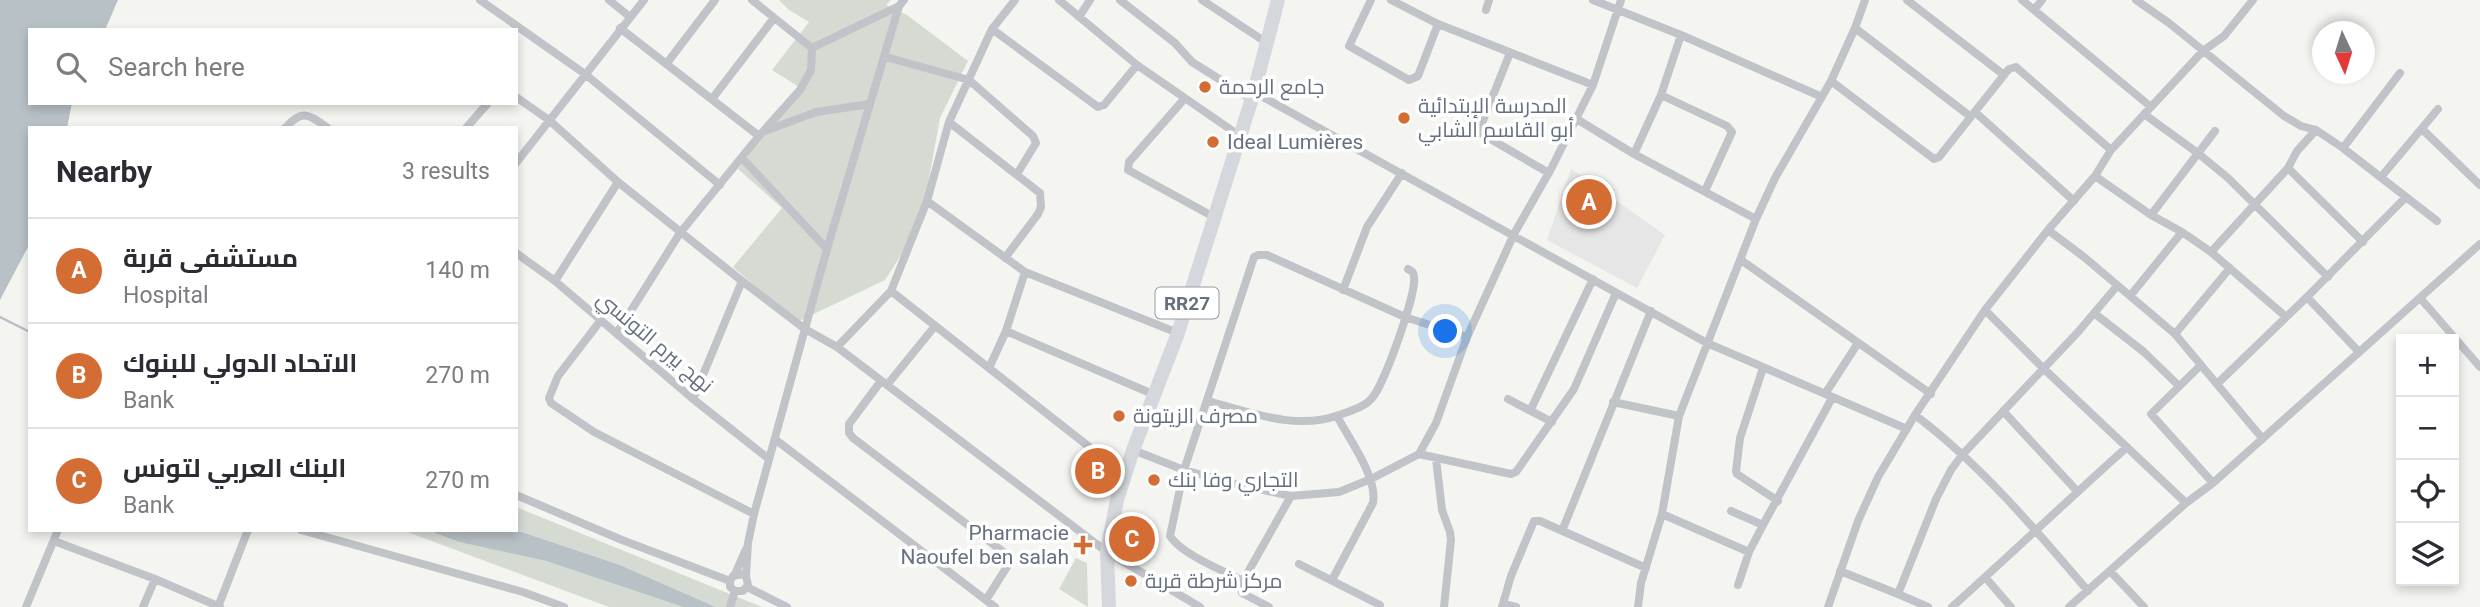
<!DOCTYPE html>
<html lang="en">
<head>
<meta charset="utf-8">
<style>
	body { margin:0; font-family:Roboto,Cairo,sans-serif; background:#f2f2f3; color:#2b2b33 }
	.controls { position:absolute; right:21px; bottom:21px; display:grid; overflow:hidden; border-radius:0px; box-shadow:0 4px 10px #0003 }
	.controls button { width:63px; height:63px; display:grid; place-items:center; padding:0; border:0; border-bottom:2px solid #e1e1e2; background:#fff; color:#2b2b33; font:35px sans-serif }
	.compass { position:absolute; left:2312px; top:21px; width:63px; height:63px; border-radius:50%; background:#fff; box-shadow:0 4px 10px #0003; rotate:176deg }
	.you { position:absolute; left:1446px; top:332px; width:24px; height:24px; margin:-18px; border:5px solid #fff; border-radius:50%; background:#1a73e8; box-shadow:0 0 0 10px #1a73e833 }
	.badge { display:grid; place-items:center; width:46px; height:46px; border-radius:50%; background:#d46d33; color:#fff; font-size:23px; font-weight:700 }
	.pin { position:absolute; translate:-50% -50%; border:4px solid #fff; box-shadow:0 2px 7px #0006 }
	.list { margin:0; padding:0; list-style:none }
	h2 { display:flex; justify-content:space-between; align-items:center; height:91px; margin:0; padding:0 28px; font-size:30px }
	h2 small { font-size:23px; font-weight:400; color:#7c7c81 }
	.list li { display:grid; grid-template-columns:46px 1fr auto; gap:21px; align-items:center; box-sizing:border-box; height:105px; padding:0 28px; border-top:2px solid #e1e1e2 }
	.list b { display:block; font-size:26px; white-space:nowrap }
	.list p { margin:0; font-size:23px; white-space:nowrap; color:#7c7c81 }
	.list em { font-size:23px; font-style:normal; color:#7c7c81 }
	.icon { flex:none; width:38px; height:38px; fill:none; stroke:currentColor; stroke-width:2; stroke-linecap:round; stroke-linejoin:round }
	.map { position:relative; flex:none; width:2480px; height:607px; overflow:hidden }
	.search { position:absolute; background:#fff; box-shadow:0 4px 10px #0003; left:28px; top:28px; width:490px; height:77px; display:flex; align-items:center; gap:18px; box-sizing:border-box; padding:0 24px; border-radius:0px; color:#7c7c81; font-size:26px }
	.panel { position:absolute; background:#fff; box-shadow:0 4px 10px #0003; left:28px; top:126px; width:490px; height:406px; border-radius:0px }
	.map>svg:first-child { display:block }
</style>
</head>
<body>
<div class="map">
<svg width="2480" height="607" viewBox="0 0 2480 607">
	<rect width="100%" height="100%" fill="#f4f5f1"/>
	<path fill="#e5e6e5" d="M1571 169 1665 235 1637 288 1547 240Z"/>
	<path fill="#d5dbd3" d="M779 0H891L886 5 907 15 968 61 940 118 926 195 903 252 885 280 797 322 733 267 782 208 738 169 799 87 772 70 809 22 789 10Z
		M516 507 762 607H716L620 565 516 530Z
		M402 530H427L459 542 546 561 683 607H609Z
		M1076 558 1087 563 1088 607 1059 589Z"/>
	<path fill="#b8c1c6" d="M0 0H118L105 30H30V103H72L67 128H30V243L0 300Z
		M427 530H516L620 565 716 607H683L546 561 459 542Z"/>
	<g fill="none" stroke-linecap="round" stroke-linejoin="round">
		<path stroke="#b8c1c6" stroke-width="2.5" d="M0 317 30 332"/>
		<path stroke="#c0c3c7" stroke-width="8" d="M480 0 585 74 720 185
			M609 0 630 17
			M752 0 812 48
			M1059 0 1137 65 1240 136
			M1120 0 1175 43 1192 62 1251 99
			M1202 0 1267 43
			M1371 0 1349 46 1409 80 1418 76 1438 24
			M1391 0 1438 24 1593 85
			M1593 0 1681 35 1822 97
			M1907 0 2004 75
			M2022 0 2151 107
			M2136 0 2169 23 2284 116 2301 126 2316 130
			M1486 10 1489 0
			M2034 10 2042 0
			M1079 17 1090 0
			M620 28 759 136
			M1855 28 1971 117
			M992 29 1098 107 1104 105 1137 65
			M812 48 899 6
			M1510 53 1480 128V133L1549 173
			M886 57 969 80 1033 136 1036 143 1017 174
			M667 63 715 0
			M1831 81 1934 159 1939 157 2004 75 2009 69 2016 67 2111 150
			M1254 92 1707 343 1907 429
			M1661 95 1727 126 1732 132 1705 191
			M516 97 549 120 618 182 742 281 805 329 837 347 1107 552 1200 607
			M1185 98 1129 162 1128 170 1214 217
			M712 99 774 18
			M1975 112 2074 201
			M2144 114 2199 154 2228 178 2328 277
			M1575 118 1634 154 1756 219
			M949 122 1040 193 1041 207 1038 214 1005 258
			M285 128C303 108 309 115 328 128
			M466 128 488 103
			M2422 129 2480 185
			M765 131 816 112 870 104
			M2343 148 2400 73
			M1634 154 1661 95 1681 35
			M742 158 827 249
			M516 163 644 0
			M2288 168 2363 242
			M2095 176 2151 215 2182 232 2211 252 2285 316
			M2381 177 2438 109
			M927 201 1025 272 1178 333
			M2151 215 2215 131
			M2048 230 2084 257 2175 334 2262 438
			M2211 252 2288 168 2297 151 2316 130 2343 148 2437 221
			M516 253 555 281 693 399 769 459
			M1741 260 1931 394
			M555 281 618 182
			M1343 290 1367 227 1402 173
			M891 291 1125 475
			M2130 296 2182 232
			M2421 299 2480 367
			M1985 310 2043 368 2186 503
			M2094 313 2144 352 2178 385
			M601 320 558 376 549 398 551 403 594 432 754 514
			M1006 331 1155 395
			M617 333 680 233 759 136 800 90 811 70 812 48
			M2175 334 2230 268
			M837 347 891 291 927 201 949 122 992 29 1015 0
			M2359 352 2307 297 2405 198
			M2201 365 2151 414 2213 483
			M989 368 1006 331 1025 272
			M1763 368 1740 438 1736 471 1737 474 1778 501
			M881 381 849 424V433L853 438 1010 557V562L986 600
			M2217 384 2307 297
			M887 385 935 326
			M1825 394 1858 343
			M693 399 742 281
			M1508 399 1552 422
			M1208 401C1250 412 1296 431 1339 415 1350 411 1365 407 1372 398 1384 385 1417 293 1414 277 1413 271 1413 272 1408 269
			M1613 402 1679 416
			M1531 409 1593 279
			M2003 411 2077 491
			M1915 415C1980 464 2035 529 2088 591
			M776 440 995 607
			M1133 450 1184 470 1231 483 1291 496 1339 492 1371 479 1419 454 1436 423 1467 337 1514 234 1551 169 1593 85 1621 0
			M1419 454 1511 474 1516 472 1574 389 1616 293
			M1436 459 1442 510 1450 532 1451 540 1444 607
			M516 495 622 540 730 581V587L735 591H743L748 585 746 576 741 574 733 576 730 581
			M1291 496 1243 581C1224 571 1181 554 1170 536L1184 470 1254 257 1258 255H1267L1405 317 1467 337
			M1731 511 1763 525 1832 398
			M1662 514 1749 552
			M301 530 523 592 564 607
			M1562 531 1651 311
			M54 541 155 579 220 607
			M1299 564 1380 605
			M1840 571 1898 594
			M2110 571 2144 607
			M735 574 746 549
			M746 576 748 543 754 514 827 249 899 6 904 0
			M1985 577 2011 607
			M1332 580 1373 503C1378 478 1349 439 1337 416
			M1243 581 1241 590 1242 593 1269 607
			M1738 585 1749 552 1763 525
			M747 587 787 607
			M1504 604 1516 607
			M26 607 58 530
			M143 607 155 579
			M218 607 248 530
			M730 607 735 591
			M1502 607 1511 576 1534 521H1540L1646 568
			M1638 607 1641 583 1662 514 1679 416 1756 219 1775 178 1831 81 1855 28 1865 0
			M1828 607 1858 521 1878 477 1915 415 1985 310 2048 230 2095 176 2111 150 2203 51 2224 36 2253 0
			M1928 607 1898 594 1936 499 1951 470 1962 455 2078 332 2117 286
			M1952 607C2011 554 2068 500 2127 447
			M2069 607 2186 503 2213 483 2480 244"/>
		<path stroke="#d4d8dc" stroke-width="14" d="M1109 607 1107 552 1117 500 1133 450 1178 333 1254 92 1278 0"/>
	</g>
	<g fill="#d46d33" stroke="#fff" stroke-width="2.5">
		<circle cx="1205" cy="87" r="7"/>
		<circle cx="1404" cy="118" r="7"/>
		<circle cx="1213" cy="142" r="7"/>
		<circle cx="1119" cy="416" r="7"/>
		<circle cx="1154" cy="480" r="7"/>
		<path d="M1079.5 534.5h7v7h7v7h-7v7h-7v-7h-7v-7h7z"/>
		<circle cx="1131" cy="581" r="7"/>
	</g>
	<g text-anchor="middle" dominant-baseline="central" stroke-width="7" stroke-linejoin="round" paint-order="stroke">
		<rect fill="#fff" stroke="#949ca6" stroke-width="2" x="1155.5" y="287.5" width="63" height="31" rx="5"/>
		<g font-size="19" font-weight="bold" fill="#667180">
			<text x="1187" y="303">RR27</text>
		</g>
		<g font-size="21" fill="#667180" stroke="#fff" text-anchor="start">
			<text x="1219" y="87">جامع الرحمة</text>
			<text x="1418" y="106">المدرسة الإبتدائية<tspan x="1418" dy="24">أبو القاسم الشابي</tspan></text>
			<text x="1227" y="142">Ideal Lumières</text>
			<text x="1133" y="416">مصرف الزيتونة</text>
			<text x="1168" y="480">التجاري وفا بنك</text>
			<text x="1069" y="533" text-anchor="end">Pharmacie<tspan x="1069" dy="24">Naoufel ben salah</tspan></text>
			<text x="1145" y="581">مركز شرطة قربة</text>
		</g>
		<g font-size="21" fill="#667180" stroke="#fff">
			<text transform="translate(655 342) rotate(40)">نهج بيرم التونسي</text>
		</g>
	</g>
</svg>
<div class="controls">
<button>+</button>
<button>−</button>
<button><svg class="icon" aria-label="locate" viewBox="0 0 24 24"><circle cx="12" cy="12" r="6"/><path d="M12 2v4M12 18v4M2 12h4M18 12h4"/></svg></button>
<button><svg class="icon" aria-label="layers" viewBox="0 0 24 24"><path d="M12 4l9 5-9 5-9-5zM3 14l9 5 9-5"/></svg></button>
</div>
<svg class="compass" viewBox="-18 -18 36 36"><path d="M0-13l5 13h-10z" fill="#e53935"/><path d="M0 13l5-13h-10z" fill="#7c7c81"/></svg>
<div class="you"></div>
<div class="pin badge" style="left:1589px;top:202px">A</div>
<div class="pin badge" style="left:1098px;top:471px">B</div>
<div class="pin badge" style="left:1132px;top:539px">C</div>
<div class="search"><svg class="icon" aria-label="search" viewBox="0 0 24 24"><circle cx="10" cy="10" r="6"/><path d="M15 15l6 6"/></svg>Search here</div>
<section class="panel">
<h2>Nearby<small>3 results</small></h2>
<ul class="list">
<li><span class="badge">A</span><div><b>مستشفى قربة</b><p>Hospital</p></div><em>140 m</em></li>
<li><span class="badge">B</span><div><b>الاتحاد الدولي للبنوك</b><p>Bank</p></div><em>270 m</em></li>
<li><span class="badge">C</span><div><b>البنك العربي لتونس</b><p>Bank</p></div><em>270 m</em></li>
</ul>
</section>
</div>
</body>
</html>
